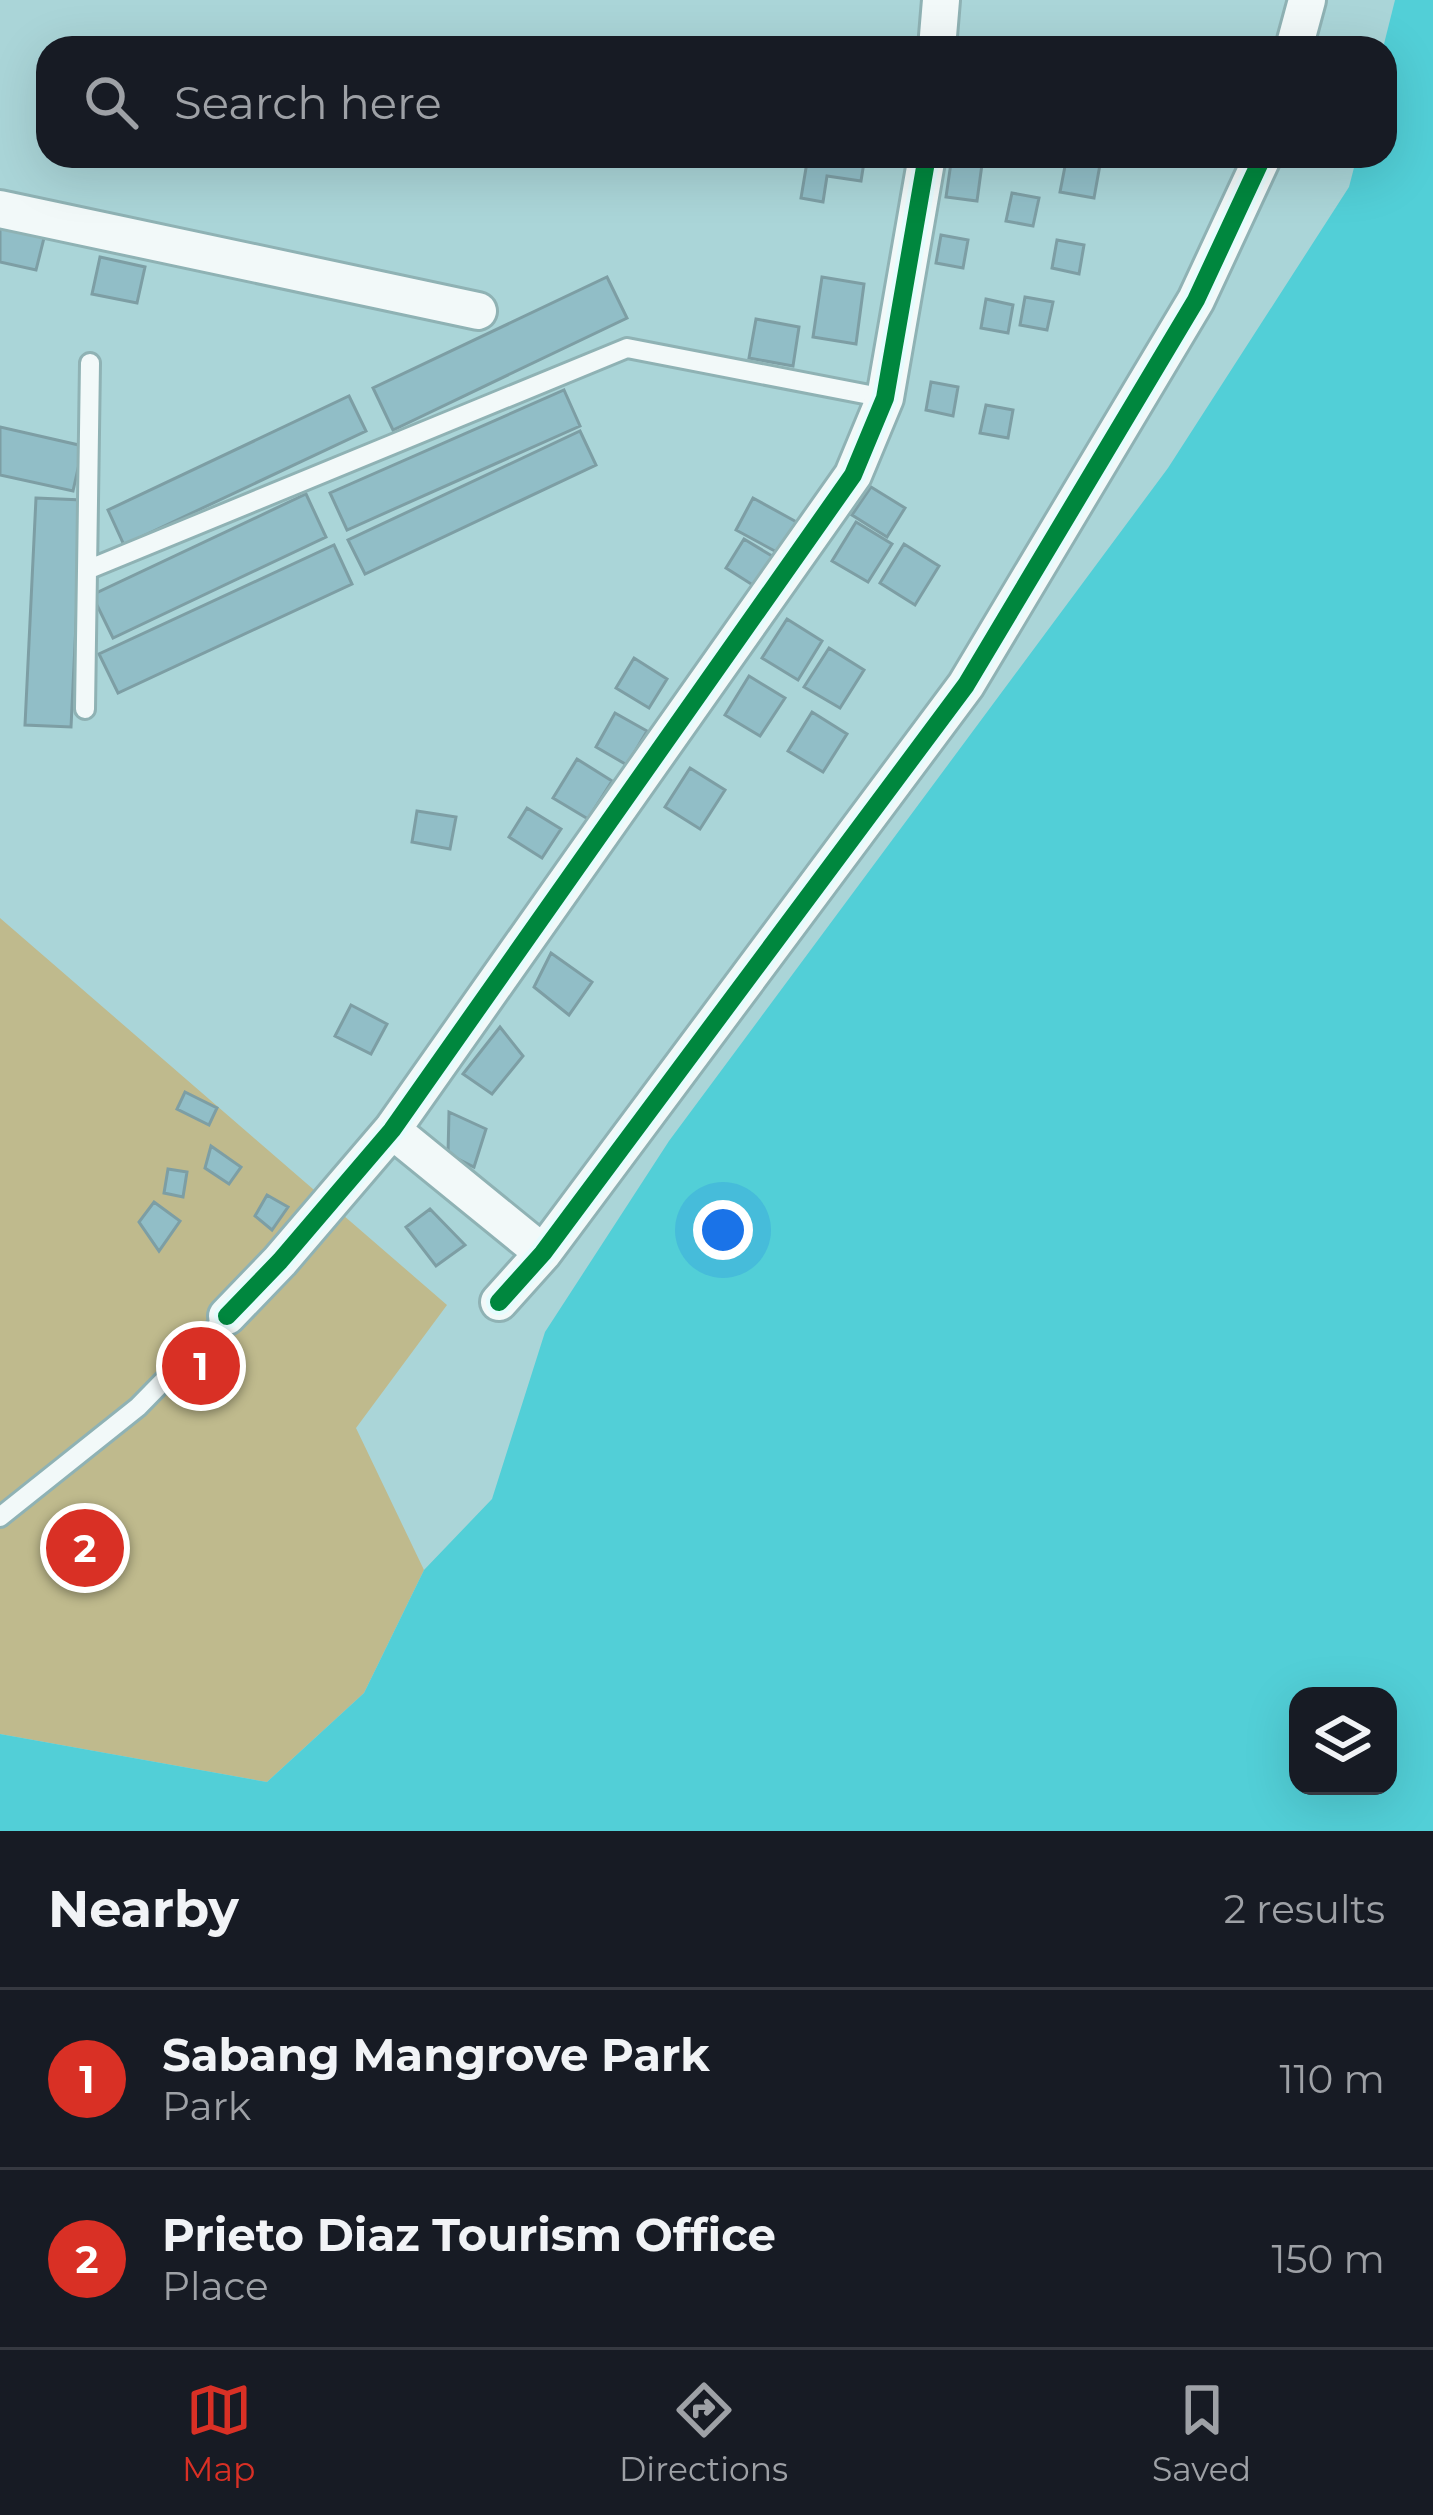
<!DOCTYPE html>
<html lang="en">
<head>
<meta charset="utf-8">
<style>
	body { margin:0; font-family:Montserrat,sans-serif; background:#20242c; color:#f1f3f6 }
	.controls { position:absolute; right:36px; bottom:36px; display:grid; overflow:hidden; border-radius:24px; box-shadow:0 12px 48px #0002 }
	.controls button { width:108px; height:108px; display:grid; place-items:center; padding:0; border:0; border-bottom:3px solid #363941; background:#171b24; color:#f1f3f6; font:60px sans-serif }
	.you { position:absolute; left:723px; top:1230px; width:42px; height:42px; margin:-30px; border:9px solid #fff; border-radius:50%; background:#1a73e8; box-shadow:0 0 0 18px #1a73e833 }
	.badge { display:grid; place-items:center; width:78px; height:78px; border-radius:50%; background:#d93025; color:#fff; font-size:39px; font-weight:700 }
	.pin { position:absolute; translate:-50% -50%; border:6px solid #fff; box-shadow:0 3px 12px #0006 }
	.list { margin:0; padding:0; list-style:none }
	h2 { display:flex; justify-content:space-between; align-items:center; height:156px; margin:0; padding:0 48px; font-size:51px }
	h2 small { font-size:39px; font-weight:400; color:#9ea1a6 }
	.list li { display:grid; grid-template-columns:78px 1fr auto; gap:36px; align-items:center; box-sizing:border-box; height:180px; padding:0 48px; border-top:3px solid #363941 }
	.list b { display:block; font-size:45px; white-space:nowrap }
	.list p { margin:0; font-size:39px; white-space:nowrap; color:#9ea1a6 }
	.list em { font-size:39px; font-style:normal; color:#9ea1a6 }
	.icon { flex:none; width:66px; height:66px; fill:none; stroke:currentColor; stroke-width:2; stroke-linecap:round; stroke-linejoin:round }
	.map { position:relative; flex:none; width:1433px; height:1831px; overflow:hidden }
	.search { position:absolute; background:#171b24; box-shadow:0 12px 48px #0002; left:36px; right:36px; top:36px; height:132px; display:flex; align-items:center; gap:30px; box-sizing:border-box; padding:0 42px; border-radius:36px; color:#9ea1a6; font-size:45px }
	.sheet { height:516px; background:#171b24 }
	nav { display:flex; justify-content:space-around; align-items:center; box-sizing:border-box; height:168px; border-top:3px solid #363941; background:#171b24; font-size:33px; color:#9ea1a6 }
	nav a { display:grid; justify-items:center; gap:6px }
	nav .on { color:#d93025 }
	.map>svg:first-child { display:block }
</style>
</head>
<body>
<div class="map">
<svg width="1433" height="1831" viewBox="0 0 1433 1831">
	<rect width="100%" height="100%" fill="#aad5d8"/>
	<path fill="#bfba8d" d="M0 918 447 1305 356 1428 424 1570 364 1693 267 1782 0 1734Z"/>
	<path fill="#52cfd7" fill-rule="evenodd" d="M1395 0H1433V1831H0V1734L267 1782 364 1693 424 1570 492 1499 545 1332 669 1141 1168 468 1349 187 1357 156H1385L1383 48ZM1298 1696H1388V1786H1298Z"/>
	<path fill="#91bec7" stroke="#7d9ea4" stroke-width="3" d="M808 156H865L861 181 827 176 823 202 801 198Z
		M952 156 983 157 977 201 946 197Z
		M1067 156 1101 159 1094 198 1060 192Z
		M1012 193 1039 198 1033 226 1006 221Z
		M0 224 45 234 36 270 0 262Z
		M941 235 968 240 963 268 936 263Z
		M1057 240 1084 245 1079 274 1052 268Z
		M100 257 145 267 137 303 92 294Z
		M607 277 627 318 393 430 373 388Z
		M822 277 864 284 856 344 813 337Z
		M1025 297 1053 302 1047 330 1020 325Z
		M986 299 1013 305 1008 333 981 328Z
		M756 319 799 327 793 366 749 358Z
		M931 382 958 387 953 416 926 410Z
		M564 390 580 426 347 530 330 493Z
		M349 396 366 431 124 545 108 510Z
		M986 405 1013 410 1008 438 980 433Z
		M0 427 83 446 73 491 0 475Z
		M580 431 596 465 365 574 348 540Z
		M871 487 905 508 887 537 852 515Z
		M306 494 326 537 113 638 92 595Z
		M36 498 82 500 71 727 25 725Z
		M753 498 802 525 784 556 736 530Z
		M856 522 892 544 868 582 832 561Z
		M744 539 777 559 759 589 726 568Z
		M904 544 939 566 915 605 880 583Z
		M334 545 352 584 118 693 99 654Z
		M787 619 822 641 798 680 762 658Z
		M829 648 864 670 840 708 804 687Z
		M634 658 667 679 649 708 616 688Z
		M749 676 785 698 760 736 725 715Z
		M812 712 847 734 823 772 788 751Z
		M615 713 647 731 627 765 596 747Z
		M577 759 612 781 588 819 553 798Z
		M690 768 725 790 700 829 665 807Z
		M527 808 561 829 542 858 509 837Z
		M417 811 456 817 450 849 412 842Z
		M551 953 592 982 569 1015 534 987Z
		M351 1005 387 1024 371 1054 335 1036Z
		M500 1027 523 1056 492 1094 463 1074Z
		M185 1092 217 1108 209 1125 177 1109Z
		M449 1112 486 1129 474 1167 448 1154Z
		M211 1146 241 1167 229 1184 205 1168Z
		M168 1169 187 1172 183 1197 164 1193Z
		M267 1195 288 1207 272 1230 255 1216Z
		M154 1202 180 1221 159 1251 139 1222Z
		M430 1209 465 1245 436 1266 406 1227Z
		M95 1519 117 1557 78 1581 53 1540Z"/>
	<g fill="none" stroke-linecap="round" stroke-linejoin="round">
		<defs>
			<path id="lane" d="M87 570 627 348 885 398
				M85 709 90 363
				M0 1517 138 1407 227 1316"/>
			<path id="street" d="M937 48 941 0
				M1294 48 1307 0
				M0 209 478 311
				M392 1130 543 1253
				M499 1302 543 1253 966 685 1196 300 1263 156
				M227 1316 280 1261 392 1130 853 475 885 398 927 156"/>
		</defs>
		<use href="#lane" stroke="#8fb2b4" stroke-width="24"/>
		<use href="#street" stroke="#8fb2b4" stroke-width="42"/>
		<use href="#lane" stroke="#f2f9f9" stroke-width="18"/>
		<use href="#street" stroke="#f2f9f9" stroke-width="36"/>
		<defs>
			<path id="cycleway" d="M499 1302 543 1253 966 685 1196 300 1263 156
				M227 1316 280 1261 392 1130 853 475 885 398 927 156"/>
		</defs>
		<use href="#cycleway" stroke="#e6fcfe" stroke-width="26"/>
		<use href="#cycleway" stroke="#00873e" stroke-width="18"/>
	</g>
</svg>
<div class="controls">
<button><svg class="icon" aria-label="layers" viewBox="0 0 24 24"><path d="M12 4l9 5-9 5-9-5zM3 14l9 5 9-5"/></svg></button>
</div>
<div class="you"></div>
<div class="pin badge" style="left:201px;top:1366px">1</div>
<div class="pin badge" style="left:85px;top:1548px">2</div>
<div class="search"><svg class="icon" aria-label="search" viewBox="0 0 24 24"><circle cx="10" cy="10" r="6"/><path d="M15 15l6 6"/></svg>Search here</div>
</div>
<section class="sheet">
<h2>Nearby<small>2 results</small></h2>
<ul class="list">
<li><span class="badge">1</span><div><b>Sabang Mangrove Park</b><p>Park</p></div><em>110 m</em></li>
<li><span class="badge">2</span><div><b>Prieto Diaz Tourism Office</b><p>Place</p></div><em>150 m</em></li>
</ul>
</section>
<nav>
<a class="on"><svg class="icon" aria-label="map" viewBox="0 0 24 24"><path d="M3 6l6-2 6 2 6-2v14l-6 2-6-2-6 2zM9 4v14M15 6v14"/></svg>Map</a>
<a><svg class="icon" aria-label="directions" viewBox="0 0 24 24"><path d="M12 3l9 9-9 9-9-9zM9 14v-3h6M13 9l2 2-2 2"/></svg>Directions</a>
<a><svg class="icon" aria-label="saved" viewBox="0 0 24 24"><path d="M7 4h10v16l-5-4-5 4z"/></svg>Saved</a>
</nav>
</body>
</html>
